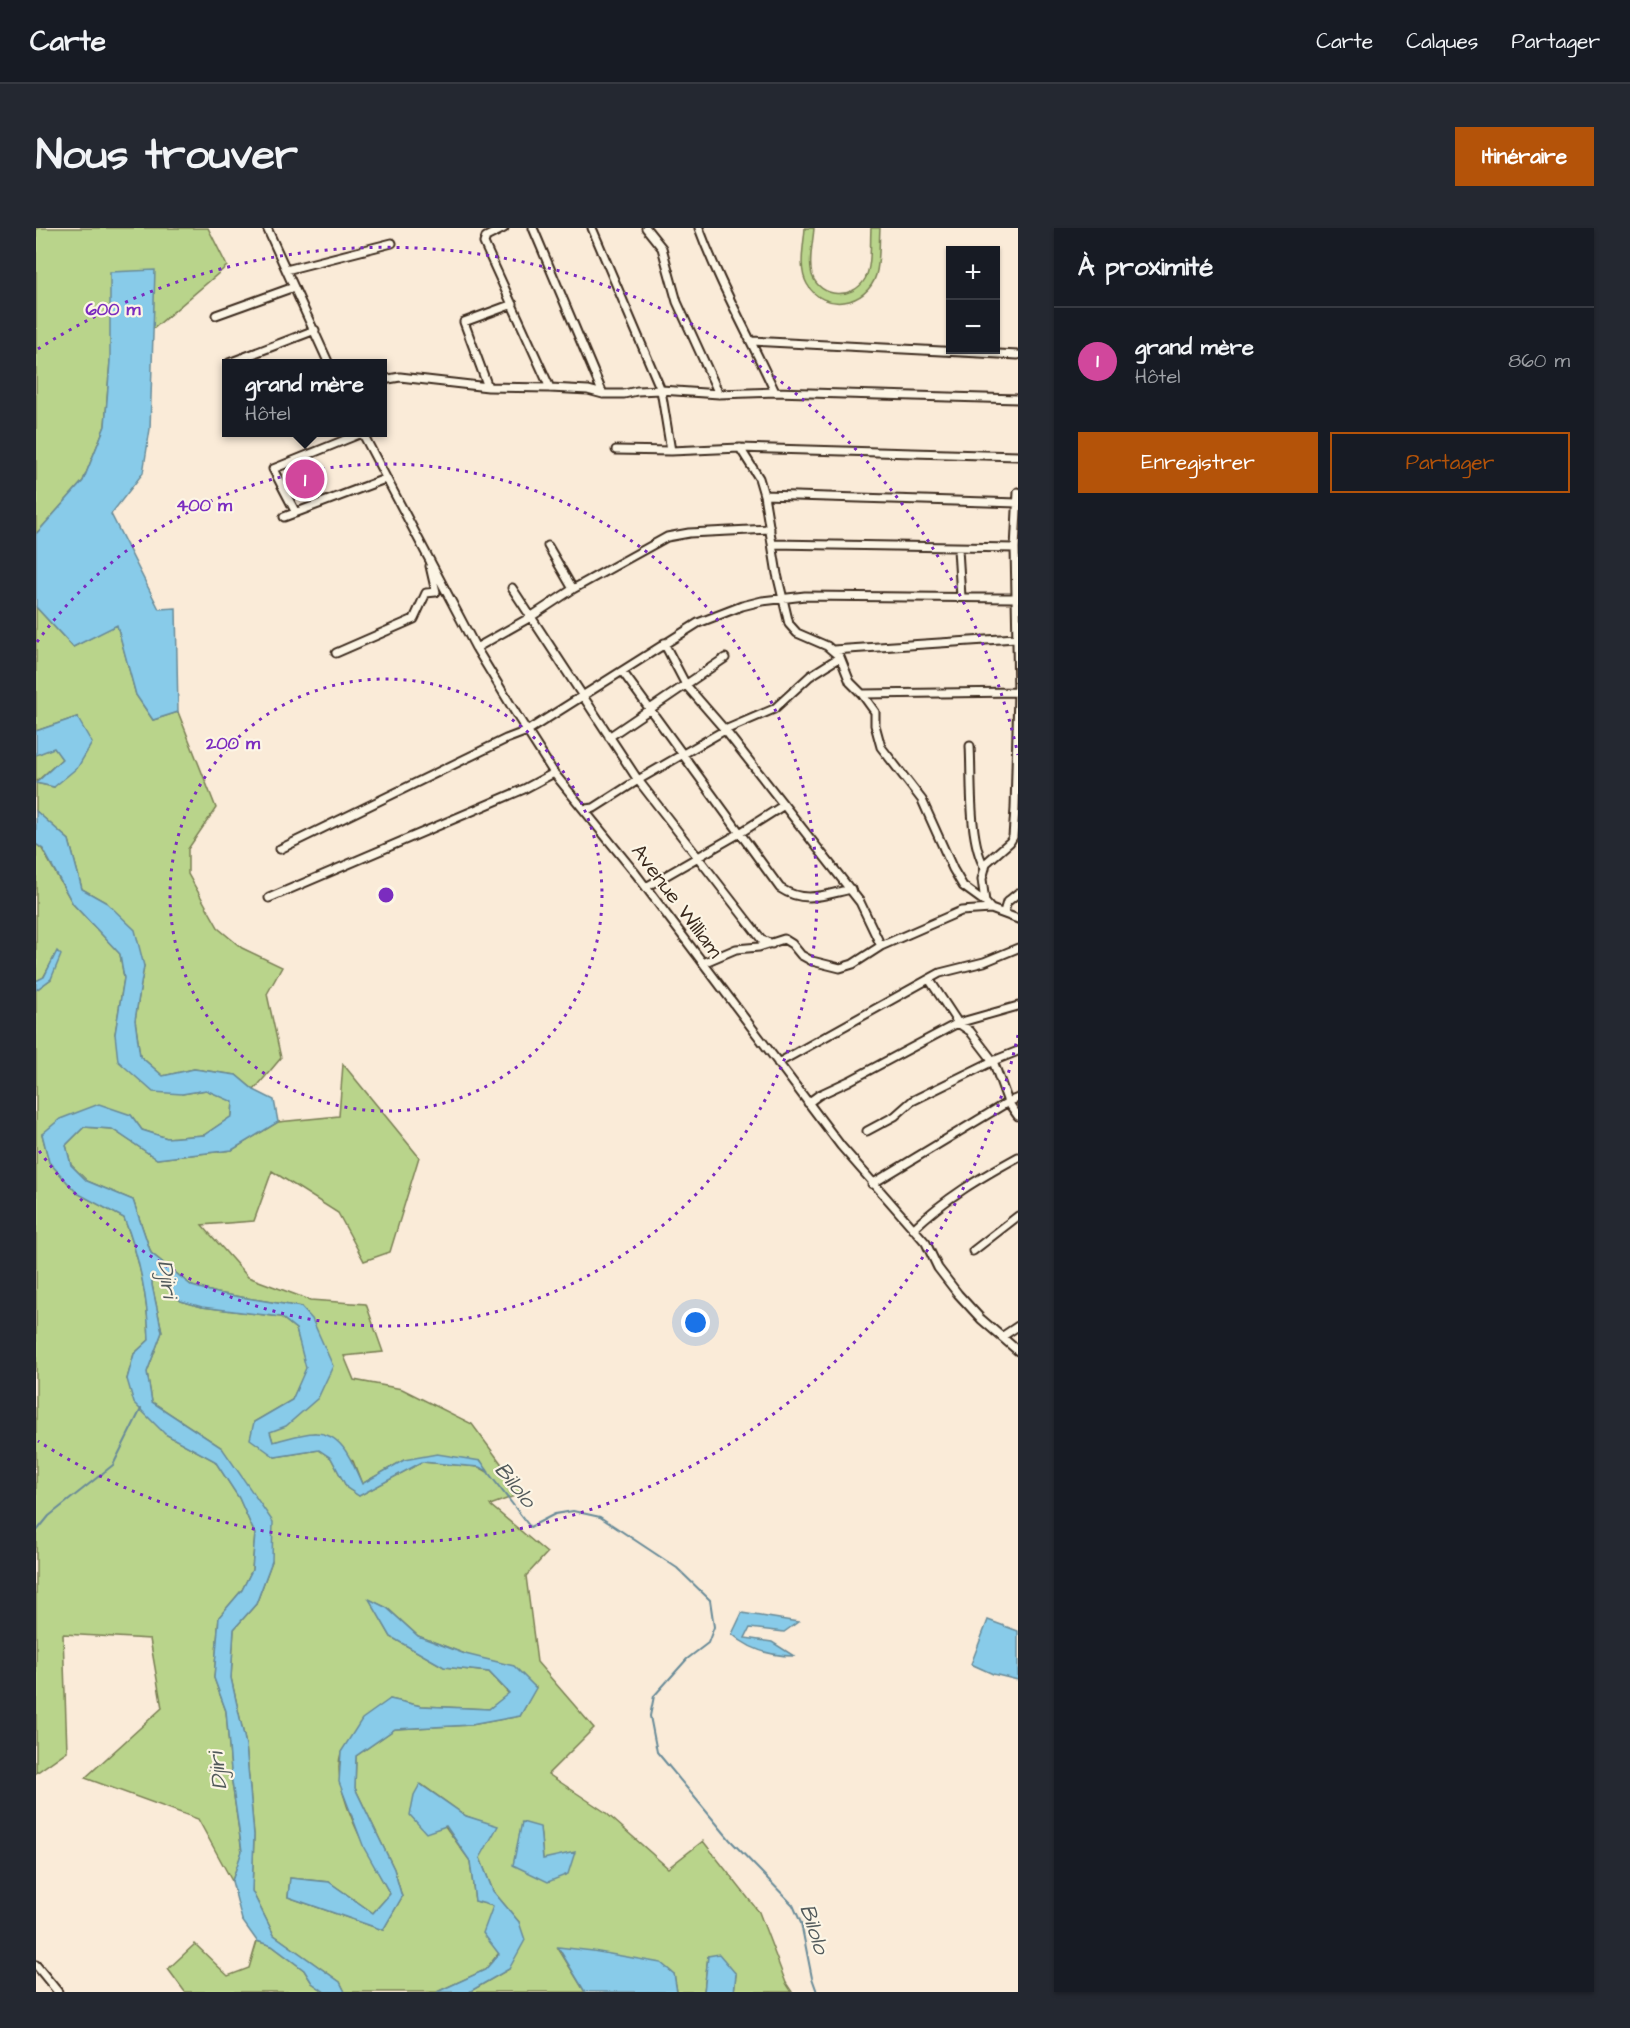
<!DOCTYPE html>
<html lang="fr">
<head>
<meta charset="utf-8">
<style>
	body { margin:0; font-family:"Architects Daughter",sans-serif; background:#242831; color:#f1f3f6 }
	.controls { position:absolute; right:18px; top:18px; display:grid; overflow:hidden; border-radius:0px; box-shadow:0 2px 4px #0004 }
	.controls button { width:54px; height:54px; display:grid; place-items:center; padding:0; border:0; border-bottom:2px solid #363941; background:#171b24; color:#f1f3f6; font:30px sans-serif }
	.you { position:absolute; left:660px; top:1095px; width:21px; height:21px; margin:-15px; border:4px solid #fff; border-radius:50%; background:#1a73e8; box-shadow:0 0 0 9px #1a73e833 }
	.badge { display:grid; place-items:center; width:39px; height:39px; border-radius:50%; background:#b45309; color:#fff; font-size:20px; font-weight:700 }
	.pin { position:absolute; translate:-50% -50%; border:3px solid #fff; box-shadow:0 2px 6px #0006 }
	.popup { position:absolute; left:186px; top:131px; width:165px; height:78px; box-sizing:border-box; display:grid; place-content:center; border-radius:0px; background:#171b24; filter:drop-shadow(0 2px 4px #0005); font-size:20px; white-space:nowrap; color:#9ea1a6 }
	.popup b { font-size:22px; color:#f1f3f6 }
	.popup::after { content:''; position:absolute; left:50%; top:100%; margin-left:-12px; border:12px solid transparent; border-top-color:#171b24 }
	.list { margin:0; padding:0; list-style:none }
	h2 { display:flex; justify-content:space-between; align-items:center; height:78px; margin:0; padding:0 24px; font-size:26px }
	h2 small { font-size:20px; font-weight:400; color:#9ea1a6 }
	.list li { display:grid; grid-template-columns:39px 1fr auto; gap:18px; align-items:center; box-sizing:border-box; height:108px; padding:0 24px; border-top:2px solid #363941 }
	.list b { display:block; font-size:22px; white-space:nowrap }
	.list p { margin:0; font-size:20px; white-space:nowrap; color:#9ea1a6 }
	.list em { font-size:20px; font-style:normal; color:#9ea1a6 }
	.actions { display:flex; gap:12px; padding:18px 24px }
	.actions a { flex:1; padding:14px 0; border:2px solid #b45309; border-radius:0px; text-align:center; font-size:21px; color:#b45309 }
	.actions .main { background:#b45309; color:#fff }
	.map { position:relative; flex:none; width:982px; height:1764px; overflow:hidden; border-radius:0px }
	header { display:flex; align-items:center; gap:36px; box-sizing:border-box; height:84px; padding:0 30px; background:#171b24; border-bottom:2px solid #363941 }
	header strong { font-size:28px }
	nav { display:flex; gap:33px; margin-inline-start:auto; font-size:21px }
	.intro { display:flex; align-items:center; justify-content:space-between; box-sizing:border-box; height:144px; padding:0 36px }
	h1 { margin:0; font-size:42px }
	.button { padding:15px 27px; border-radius:0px; background:#b45309; color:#fff; font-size:21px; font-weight:700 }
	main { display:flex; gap:36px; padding:0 36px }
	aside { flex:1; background:#171b24; border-radius:0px; box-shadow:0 2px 4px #0004 }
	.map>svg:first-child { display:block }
</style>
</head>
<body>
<header>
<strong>Carte</strong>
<nav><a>Carte</a><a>Calques</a><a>Partager</a></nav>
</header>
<div class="intro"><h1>Nous trouver</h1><a class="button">Itinéraire</a></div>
<main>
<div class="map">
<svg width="982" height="1764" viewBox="0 0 982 1764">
	<rect width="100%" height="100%" fill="#faebd8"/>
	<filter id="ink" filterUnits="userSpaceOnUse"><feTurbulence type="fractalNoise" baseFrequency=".0167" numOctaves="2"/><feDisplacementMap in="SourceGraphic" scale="12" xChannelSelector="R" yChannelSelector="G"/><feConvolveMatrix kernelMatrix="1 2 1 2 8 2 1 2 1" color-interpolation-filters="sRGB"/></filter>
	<g filter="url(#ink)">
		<path fill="#b9d48b" stroke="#7a7f54" stroke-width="1.5" fill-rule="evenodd" d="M0 0H172L191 38 117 101 118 43 74 133 69 198 47 253 0 306Z
			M769 0H778C777 15 772 33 776 47 784 70 817 72 829 51 836 38 834 15 835 0H844C843 15 844 33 840 47 831 78 787 85 771 56 762 40 768 17 769 0Z
			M0 379 37 419 81 396 100 467 117 492 142 484 180 580 152 621V646L183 701 206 720 246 739 231 766 245 830 218 862 200 847 158 841 127 848 104 828 99 792 108 738 71 675 46 661 33 612 0 583V555L18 559 41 489 0 503Z
			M18 519 26 531 0 554V527Z
			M0 616 6 621 37 676 84 726 88 750 79 806 146 866 170 862 197 873 196 888 168 907 131 910 106 902 95 887 6 906 13 934 41 965 88 990C103 1028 112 1071 113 1112L98 1126 91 1151 129 1206 179 1233 203 1270 219 1306 216 1342 206 1362 183 1389 178 1450 190 1483 196 1554 206 1624 196 1653 162 1591 49 1550 126 1480 114 1411 27 1406 31 1523 0 1545V762L15 751 21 724 7 750 0 753Z
			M307 836 383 929 354 1024 328 1033 302 985 236 943 218 993 166 997 212 1049 274 1072 330 1076 347 1124 308 1128 318 1152 366 1161 436 1196 487 1265 454 1277 511 1325 490 1348 501 1434 558 1500 512 1546 569 1584 632 1640 667 1613 723 1684 750 1755 756 1764H698L700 1746 672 1728 668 1764H641L638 1746 522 1720 549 1764H433L473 1741 483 1694 457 1663 444 1630V1593L430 1588 385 1556 409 1598 434 1633 439 1673 457 1678 463 1725 449 1742 401 1764H309L304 1754 238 1707 216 1663 218 1607 210 1517 195 1450 198 1401 220 1376 236 1333 186 1220 116 1174 111 1144 126 1104 116 1057V1045L145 1073 166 1079 245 1089 260 1101 271 1140 256 1172 218 1194 239 1229 283 1222 295 1230 311 1260 323 1268 386 1234 443 1239 450 1243 445 1233 368 1232 326 1256 317 1233 279 1205 237 1214 234 1204 282 1170 265 1079 181 1065 156 1058 115 1025 97 972 51 953 35 937 30 917 48 899 76 901 121 931 196 922 242 894 303 888ZM334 1372 351 1380 382 1408 429 1426 500 1459 484 1488 435 1497 359 1501 320 1528 319 1560 358 1641 366 1669 347 1702 252 1669 254 1650 293 1654 337 1685 354 1666C337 1635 293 1560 305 1525 307 1518 346 1480 354 1471L385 1478 453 1481 473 1466 453 1444 408 1439 355 1409ZM486 1595 504 1600 507 1631Z
			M221 1713 236 1718 268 1742 276 1755 289 1764H149L132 1741 159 1716 192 1748 213 1740Z"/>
		<path fill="#88cbe9" stroke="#698b98" stroke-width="1.5" d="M119 42 114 201 107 245 75 286 123 381 140 380 142 484 117 492 100 467 81 397 37 419 0 379V306L47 253 69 198 74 133V44Z
			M41 489 56 515 42 539 18 559 0 555 26 531 18 520 0 527V503Z
			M0 583 33 612 46 661 71 675 99 702 108 738 99 792 104 828 127 848 158 841 200 847 218 862 238 872 242 894 196 922 121 931 76 901 48 899 30 917 35 937 51 953 97 972 115 1025 156 1058 181 1065 265 1079 276 1091 297 1138 282 1170 250 1198 234 1204 237 1214C250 1211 266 1205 279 1205 307 1205 316 1234 326 1256L368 1232 401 1226 445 1233 452 1243 443 1239 386 1234 323 1268 311 1260 295 1230 283 1222 239 1229 214 1211 218 1194 256 1172 270 1140 260 1101 245 1089 166 1079 145 1073 116 1046V1057L126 1104 111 1144 116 1174 186 1220 237 1294 236 1333 220 1376 198 1401 195 1450 210 1517 218 1607 216 1663 238 1707 304 1754 309 1764H289L276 1755 268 1742 236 1718 221 1713 206 1692 196 1653 206 1623 196 1554 190 1483 178 1450 183 1389 206 1362 216 1342 219 1306 203 1270 179 1233 129 1206 98 1175 91 1151 98 1126 113 1112C112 1072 103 1027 88 990L41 965 13 934 6 906 24 891 63 876 95 887 106 902 131 910 168 907 196 888 197 874 170 862 146 866 117 864 82 833 79 806 88 750 84 726 37 676 7 621 0 616Z
			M21 723 25 727 15 751 0 762V753L8 749Z
			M333 1371 351 1380 382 1408 429 1426 478 1438 500 1460 484 1488 435 1497 359 1501 320 1528 319 1560 358 1641 366 1669 347 1702 252 1669 254 1650 293 1654 337 1685 354 1666 328 1620 303 1554 305 1524 326 1491 354 1471 385 1478 453 1481 473 1465 453 1444 408 1439 355 1409Z
			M706 1385 762 1394 748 1404 714 1400 709 1410 736 1414 758 1428C735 1428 714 1422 696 1406Z
			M952 1392 982 1403V1452L957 1446 935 1436Z
			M384 1556 430 1588 462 1598 444 1630 457 1663 483 1694 489 1712 473 1741 433 1764H401L449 1742 463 1726 447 1705 457 1678 439 1673 434 1633 410 1598 390 1605 374 1587 378 1567Z
			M486 1594 504 1599 507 1631 539 1624 532 1646 512 1654 477 1637Z
			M522 1719 557 1723 625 1735 638 1746 641 1764H549Z
			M683 1726 700 1746 698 1764H668L672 1728Z"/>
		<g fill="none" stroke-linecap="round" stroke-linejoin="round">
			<path stroke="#698b98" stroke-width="2" d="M451 1243 494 1299 519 1286 537 1283 564 1289 641 1340 674 1372 678 1399 672 1415 651 1431 618 1468 614 1488 621 1524 694 1612 757 1677 765 1695 776 1750 781 1764
				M0 1304 13 1288 77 1237 105 1181"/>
			<defs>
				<path id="minor" d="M231 0 293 136
					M468 0 450 9 448 15 514 160
					M497 0 567 166
					M556 0 625 162 635 223
					M610 0 626 20 641 74 683 166
					M663 0C684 57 714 109 739 164
					M250 42 356 15
					M180 87 258 59
					M716 113 982 127
					M193 135 279 102
					M347 152 364 149 452 159 514 160 552 162 567 166H588L601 163 625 162 683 166 739 164 982 171
					M452 159 428 94 477 76
					M326 204 440 420 482 489 518 545 600 646 805 918 890 1015 902 1040 922 1066 945 1091 982 1123
					M704 220 723 250 728 267 741 346 753 396 761 405 791 418 804 429 814 454 826 466 839 484V497L845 519 886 572 917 641 927 658 949 674
					M580 222 635 223 704 220 982 228
					M728 267 982 275
					M260 285 237 241 326 205
					M248 289 349 251
					M737 316 979 320
					M512 318 537 361
					M922 321 925 369
					M476 360 602 552 726 712 736 716
					M628 415 650 457 689 502 824 674 845 718
					M440 420 493 390 537 361 631 309 653 305 734 301
					M797 422 980 410
					M300 425 378 391 390 365 400 364 394 338
					M586 443 744 660C768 676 788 667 815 661
					M826 466 982 464
					M573 509 689 430
					M934 518C936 551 932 612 949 640
					M549 581 558 580 602 552 689 502 738 481 774 448 804 429
					M244 621 470 511 491 503 662 395 706 378 726 373 769 368 979 370
					M610 659 704 605 748 577
					M233 670 488 561 518 545
					M955 681 949 674 946 651 949 640 950 635 974 614 977 609 979 581 982 464 979 320 982 264
					M968 684 971 674 982 665
					M667 735 700 721 723 719 748 711 756 716 765 727 776 733 804 740 817 736 845 718 925 683 955 681 982 691
					M893 751 922 795 934 803 957 833 972 874 982 888
					M742 835 893 751 904 745 948 734 982 720
					M772 875 783 867 813 853 922 795 982 778
					M831 903 859 888 876 873 957 833 982 823
					M836 956 972 874 982 870
					M877 1001C911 969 942 951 982 929
					M937 1023 982 988
					M967 1108 982 1098
					M0 1737 22 1764"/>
			</defs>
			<use href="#minor" stroke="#3b2a1e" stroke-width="11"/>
			<use href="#minor" stroke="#fcf5e5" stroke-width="7"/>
		</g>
	</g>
	<g fill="none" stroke="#7b2cbf" stroke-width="3" stroke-dasharray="3 6">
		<circle cx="350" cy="667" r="216"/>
		<path d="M1 414A431 431 0 1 1 1 920"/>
		<path d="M982 807A647 647 0 0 1 2 1213M2 121A647 647 0 0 1 982 527"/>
	</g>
	<g text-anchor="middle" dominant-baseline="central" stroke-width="4.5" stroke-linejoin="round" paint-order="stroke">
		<g font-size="21" fill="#3b2a1e" stroke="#fcf5e5">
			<text transform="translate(641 673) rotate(53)">Avenue William</text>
		</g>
		<g font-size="22" font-style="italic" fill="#525a5b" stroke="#fcf5e5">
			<text transform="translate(131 1051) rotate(82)">Djiri</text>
			<text transform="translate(479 1257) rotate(51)">Bilolo</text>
			<text transform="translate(182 1543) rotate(-96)">Djiri</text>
			<text transform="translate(778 1701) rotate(72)">Bilolo</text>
		</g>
	</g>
	<circle cx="350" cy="667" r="9" fill="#7b2cbf" stroke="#fcf5e5" stroke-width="3"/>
	<g font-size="18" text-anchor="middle" font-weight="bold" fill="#7b2cbf" stroke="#fcf5e5" stroke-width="4.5" stroke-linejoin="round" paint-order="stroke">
		<text x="77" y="87">600 m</text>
		<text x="168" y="283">400 m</text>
		<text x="197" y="521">200 m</text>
	</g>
</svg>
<div class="controls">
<button>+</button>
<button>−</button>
</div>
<div class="you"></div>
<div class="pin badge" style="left:269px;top:251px;background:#d1479c">1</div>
<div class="popup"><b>grand mère</b>Hôtel</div>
</div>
<aside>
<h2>À proximité<small></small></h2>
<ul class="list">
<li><span class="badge" style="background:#d1479c">1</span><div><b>grand mère</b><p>Hôtel</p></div><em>860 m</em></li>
</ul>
<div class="actions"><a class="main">Enregistrer</a><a>Partager</a></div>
</aside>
</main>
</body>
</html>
